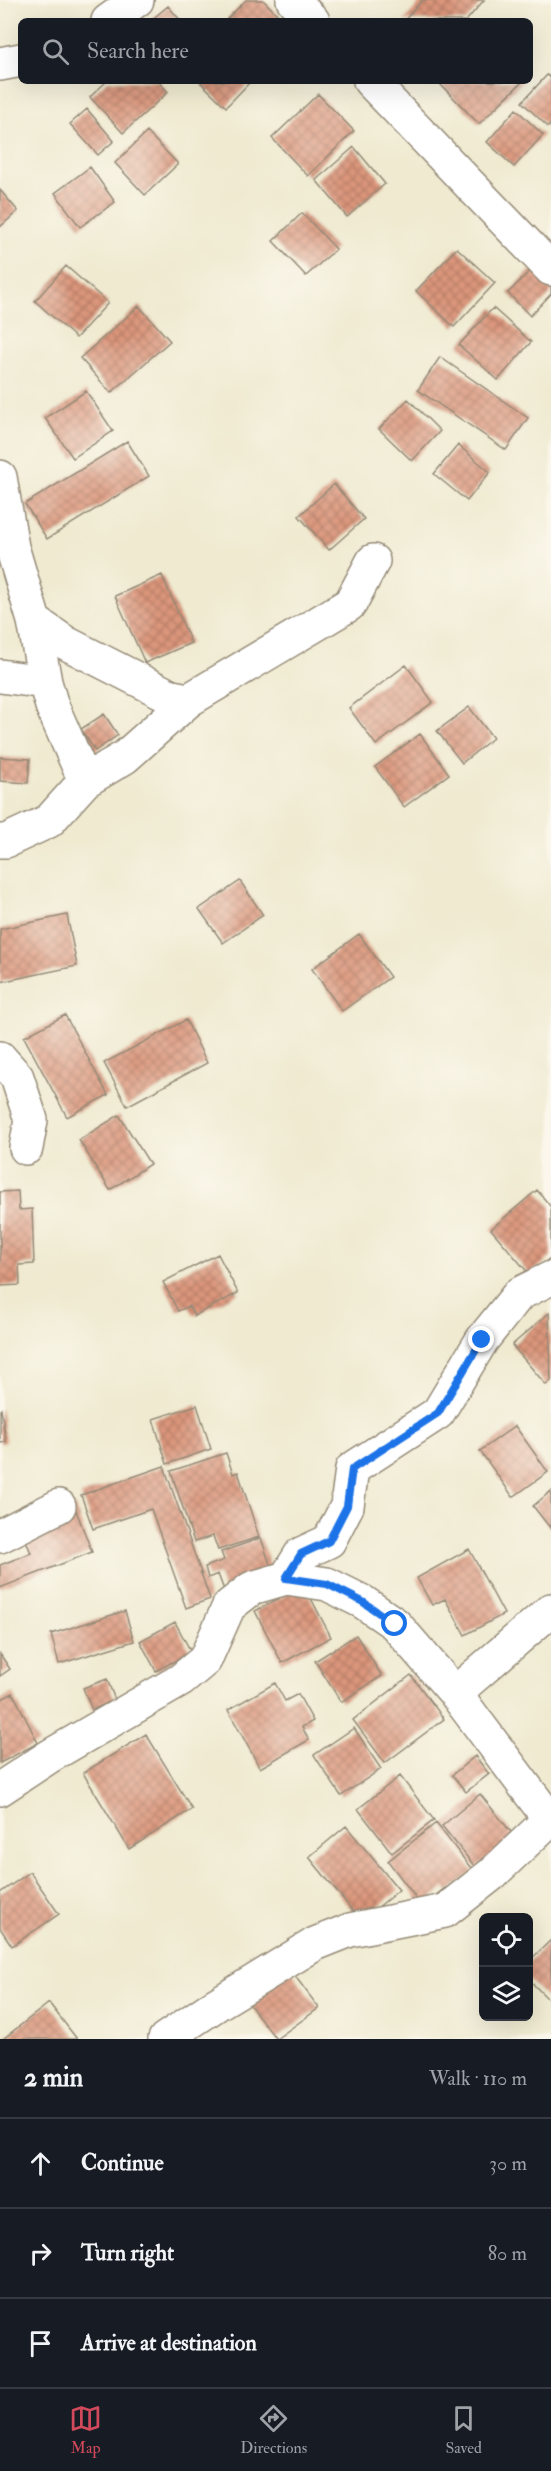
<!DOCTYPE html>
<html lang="en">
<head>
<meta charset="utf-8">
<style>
	body { margin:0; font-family:"IM FELL Double Pica",serif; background:#242831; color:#f1f3f6 }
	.controls { position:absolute; right:18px; bottom:18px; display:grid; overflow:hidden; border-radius:9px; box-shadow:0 6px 24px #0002 }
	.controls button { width:54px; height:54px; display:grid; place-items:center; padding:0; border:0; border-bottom:2px solid #363941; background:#171b24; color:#f1f3f6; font:30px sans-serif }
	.stop { position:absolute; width:18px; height:18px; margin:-14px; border:4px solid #1a73e8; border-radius:50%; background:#fff }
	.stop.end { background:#1a73e8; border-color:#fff; box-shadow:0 2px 6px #0008 }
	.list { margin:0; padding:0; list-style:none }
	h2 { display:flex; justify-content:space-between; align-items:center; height:78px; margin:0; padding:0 24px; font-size:26px }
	h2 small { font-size:20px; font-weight:400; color:#9ea1a6 }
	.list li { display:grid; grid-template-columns:39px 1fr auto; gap:18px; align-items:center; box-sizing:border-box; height:90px; padding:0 24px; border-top:2px solid #363941 }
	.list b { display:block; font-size:22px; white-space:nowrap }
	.list em { font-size:20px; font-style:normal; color:#9ea1a6 }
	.icon { flex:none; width:33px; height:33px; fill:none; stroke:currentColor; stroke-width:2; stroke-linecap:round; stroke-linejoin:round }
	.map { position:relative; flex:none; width:551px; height:2039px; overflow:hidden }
	.search { position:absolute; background:#171b24; box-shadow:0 6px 24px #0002; left:18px; right:18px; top:18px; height:66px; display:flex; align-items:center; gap:15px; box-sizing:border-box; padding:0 21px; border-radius:9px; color:#9ea1a6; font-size:22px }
	.sheet { height:348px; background:#171b24 }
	nav { display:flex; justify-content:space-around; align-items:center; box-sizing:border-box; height:84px; border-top:2px solid #363941; background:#171b24; font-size:16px; color:#9ea1a6 }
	nav a { display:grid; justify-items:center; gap:3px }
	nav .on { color:#d1495b }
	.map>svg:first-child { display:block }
</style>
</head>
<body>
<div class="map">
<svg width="551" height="2039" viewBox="0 0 551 2039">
	<defs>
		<pattern id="building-cross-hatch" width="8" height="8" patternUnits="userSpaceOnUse" patternTransform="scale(1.5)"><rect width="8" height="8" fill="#db967c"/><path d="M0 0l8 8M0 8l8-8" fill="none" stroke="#b37b65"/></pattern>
	</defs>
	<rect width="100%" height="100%" fill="#fbf7ec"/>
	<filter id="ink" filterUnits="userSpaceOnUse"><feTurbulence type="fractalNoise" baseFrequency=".0167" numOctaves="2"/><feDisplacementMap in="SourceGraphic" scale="12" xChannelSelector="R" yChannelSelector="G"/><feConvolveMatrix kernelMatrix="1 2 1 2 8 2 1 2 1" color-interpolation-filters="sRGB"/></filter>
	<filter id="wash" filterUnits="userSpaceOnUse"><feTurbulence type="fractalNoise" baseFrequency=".008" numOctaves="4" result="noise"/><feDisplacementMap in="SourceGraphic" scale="24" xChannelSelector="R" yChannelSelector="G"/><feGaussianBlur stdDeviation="1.35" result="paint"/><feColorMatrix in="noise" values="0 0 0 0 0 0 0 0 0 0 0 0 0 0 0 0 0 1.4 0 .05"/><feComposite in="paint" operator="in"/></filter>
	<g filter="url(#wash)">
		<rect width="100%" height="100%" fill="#efead0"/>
		<g id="blocks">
			<path fill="url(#building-cross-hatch)" d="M246 0H263L280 17 276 21H228L227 19Z
				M422 0H484L466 21H404Z
				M168 6 181 21H150Z
				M547 75 551 78V124L548 127 522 102Z
				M107 81H158L168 92 123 133 90 97Z
				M203 81H251L226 107 201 83Z
				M445 81H523L479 124 441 85Z
				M318 94 354 131 308 176 272 138Z
				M87 109 114 141 98 155 70 124Z
				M516 109 543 135 514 167 487 142Z
				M147 132 178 164 145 195 115 163Z
				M354 147 385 184 347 217 316 180Z
				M90 167 115 202 80 227 55 193Z
				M0 190 18 211 0 227Z
				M302 213 336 249 306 276 273 241Z
				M457 248 495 283 454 327 416 291Z
				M541 260 551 269V294L530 316 508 293Z
				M66 266 108 303 76 338 35 301Z
				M139 306 170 341 111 393 80 358Z
				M493 308 531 342 498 380 459 345Z
				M440 357 528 418 506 450 418 390Z
				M86 391 113 431 73 458 45 418Z
				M408 399 440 431 412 461 379 429Z
				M127 441 149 476 47 539 25 504Z
				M458 445 490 472 467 501 434 474Z
				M334 484 364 519 329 550 299 516Z
				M162 575 191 643 145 663 115 596Z
				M406 665 433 702 376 745 349 708Z
				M469 707 493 738 462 763 437 731Z
				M104 714 118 735 95 751 81 729Z
				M420 734 449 774 404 807 375 767Z
				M0 757 30 759 28 783 0 781Z
				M240 881 263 915 223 943 199 909Z
				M67 915 77 966 0 982V929Z
				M359 934 390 977 342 1011 312 969Z
				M65 1015 108 1095 67 1117 24 1037Z
				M186 1020 207 1063 127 1106 104 1063Z
				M119 1115 150 1164 110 1190 79 1140Z
				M537 1190 551 1207V1257L530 1275 491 1229Z
				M18 1191 19 1210 32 1209 34 1264 19 1265 20 1285 0 1286V1192Z
				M218 1254 238 1293 194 1316 189 1306 178 1311 163 1282Z
				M549 1313 551 1381 546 1385 512 1345Z
				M197 1405 211 1449 167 1464 153 1419Z
				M1 1409 6 1442 0 1443V1410Z
				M515 1426 548 1472 513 1497 480 1451Z
				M226 1453 233 1474 238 1472 259 1537 218 1550 213 1536 194 1542 171 1471Z
				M164 1466 210 1599 186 1608 151 1509 93 1529 81 1495Z
				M551 1491V1529L533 1506Z
				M74 1505 92 1552 0 1588V1565L31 1553 20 1526Z
				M261 1538 273 1573 225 1593 218 1574 208 1578 205 1567 224 1560 221 1552Z
				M469 1549 504 1614 465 1635 445 1599 432 1605 417 1578Z
				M304 1585 331 1637 282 1663 255 1611Z
				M125 1611 134 1641 59 1664 51 1634Z
				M175 1622 191 1652 156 1671 140 1641Z
				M356 1635 382 1676 341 1702 315 1661Z
				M0 1654 10 1669 0 1676Z
				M411 1675 444 1719 385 1763 353 1720Z
				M107 1679 115 1700 92 1710 83 1688Z
				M275 1683 285 1701 298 1694 313 1721 302 1727 309 1740 260 1768 228 1710Z
				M13 1693 38 1743 0 1763V1700Z
				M354 1728 381 1769 341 1796 314 1755Z
				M146 1734 192 1809 129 1849 83 1773Z
				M475 1756 489 1774 466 1792 452 1775Z
				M400 1776 434 1820 392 1853 358 1809Z
				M480 1794 515 1837 476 1868 442 1826Z
				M436 1823 474 1872 448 1892 445 1888 422 1906 388 1861Z
				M346 1826 399 1890 361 1921 309 1857Z
				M30 1872 59 1914 12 1946 0 1928V1893Z
				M551 1940V2002L528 1979V1962Z
				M289 1968 319 2008 276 2039 247 2001Z
				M49 2003 77 2039H3Z"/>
		</g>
	</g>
	<g filter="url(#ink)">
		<use href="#blocks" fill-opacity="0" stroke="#958a77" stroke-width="1.5"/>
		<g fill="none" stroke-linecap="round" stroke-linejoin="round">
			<defs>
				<path id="minor" d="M293 0 313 21
					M108 21 137 0
					M0 64 21 60
					M370 81 551 269
					M0 477 12 547 34 621 66 643 172 697 189 700 350 604 373 561
					M34 621 45 682 52 706 85 781
					M0 676 45 682
					M0 841H6L49 821 85 781 125 757 189 700
					M0 1058 17 1077 31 1120 26 1148
					M0 1536 59 1506
					M286 1578 301 1554 329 1541 347 1506 352 1469 438 1413 482 1340 519 1294 551 1278
					M455 1693 551 1610
					M0 1789 50 1756 181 1680 205 1660 229 1606 252 1588 286 1578 327 1584 363 1602 395 1624 455 1693 551 1821
					M165 2039 217 2004 315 1944 350 1930 445 1911 492 1874 550 1819"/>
			</defs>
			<use href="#minor" stroke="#958a77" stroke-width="36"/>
			<use href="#minor" stroke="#fff" stroke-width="33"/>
		</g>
	</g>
	<g fill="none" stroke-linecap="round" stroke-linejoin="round" filter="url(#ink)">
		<path stroke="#1a73e8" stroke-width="8" d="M395 1624 363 1602 327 1584 286 1578 301 1554 329 1541 347 1506 352 1469 438 1413 482 1340"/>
	</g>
</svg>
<div class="controls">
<button><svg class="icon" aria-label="locate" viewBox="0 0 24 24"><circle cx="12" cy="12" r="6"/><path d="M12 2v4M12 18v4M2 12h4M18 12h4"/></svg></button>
<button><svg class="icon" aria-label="layers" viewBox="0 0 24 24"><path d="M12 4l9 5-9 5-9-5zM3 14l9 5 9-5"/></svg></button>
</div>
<div class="stop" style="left:395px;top:1624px"></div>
<div class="stop end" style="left:482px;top:1340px"></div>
<div class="search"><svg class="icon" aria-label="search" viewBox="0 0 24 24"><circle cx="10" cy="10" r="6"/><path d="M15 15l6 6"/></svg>Search here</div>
</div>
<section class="sheet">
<h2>2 min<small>Walk · 110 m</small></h2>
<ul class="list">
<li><svg class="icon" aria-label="ahead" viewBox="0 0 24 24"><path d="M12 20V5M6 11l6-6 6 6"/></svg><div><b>Continue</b></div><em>30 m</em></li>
<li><svg class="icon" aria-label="right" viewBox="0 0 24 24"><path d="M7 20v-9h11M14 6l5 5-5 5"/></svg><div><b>Turn right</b></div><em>80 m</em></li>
<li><svg class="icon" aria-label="arrive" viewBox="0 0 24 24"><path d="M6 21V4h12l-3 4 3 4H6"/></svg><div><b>Arrive at destination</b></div></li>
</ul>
</section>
<nav>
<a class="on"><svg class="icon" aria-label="map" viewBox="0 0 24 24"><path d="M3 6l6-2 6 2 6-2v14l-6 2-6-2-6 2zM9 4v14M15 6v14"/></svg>Map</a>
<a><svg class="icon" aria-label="directions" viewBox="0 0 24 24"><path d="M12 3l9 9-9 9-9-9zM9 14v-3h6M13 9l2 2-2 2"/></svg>Directions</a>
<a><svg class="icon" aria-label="saved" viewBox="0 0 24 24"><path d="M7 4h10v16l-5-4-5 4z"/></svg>Saved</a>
</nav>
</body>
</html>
